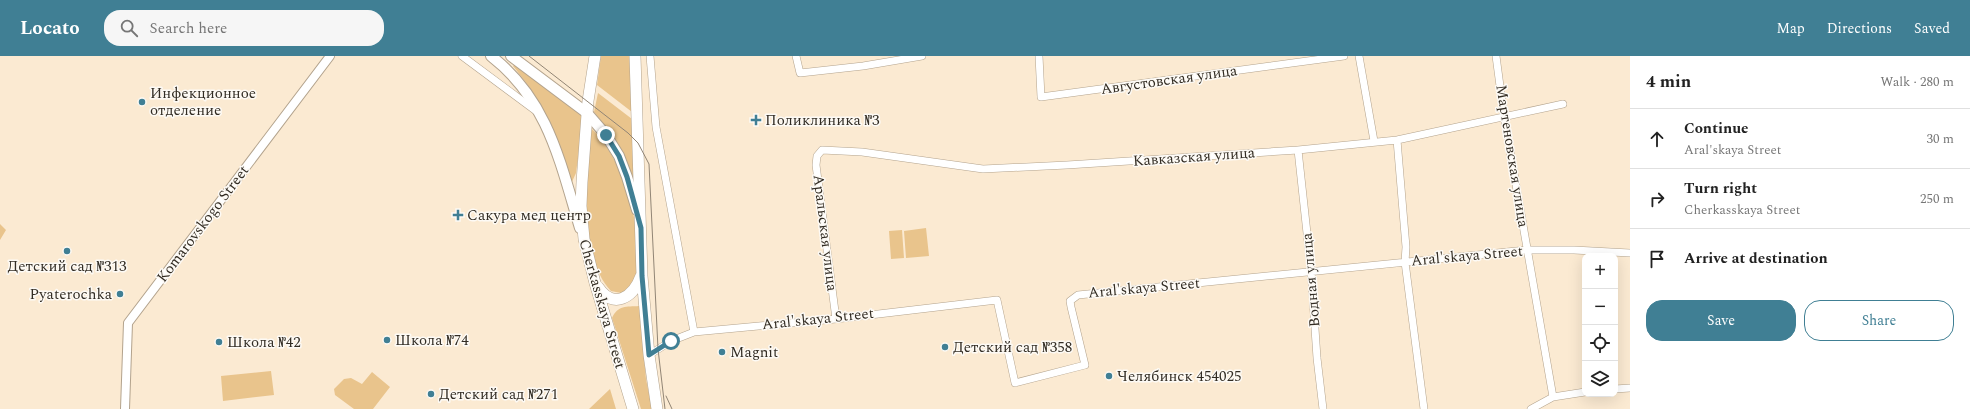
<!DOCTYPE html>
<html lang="en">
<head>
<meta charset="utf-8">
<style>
	body { margin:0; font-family:Spectral,serif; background:#f6f6f6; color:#222 }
	.controls { position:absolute; right:12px; bottom:12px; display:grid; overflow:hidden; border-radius:8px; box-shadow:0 4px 16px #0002 }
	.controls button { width:36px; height:36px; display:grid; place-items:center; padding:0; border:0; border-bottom:1px solid #e0e0e0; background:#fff; color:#222; font:20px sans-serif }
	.stop { position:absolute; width:12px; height:12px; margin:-9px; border:3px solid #407f94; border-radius:50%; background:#fff }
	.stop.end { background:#407f94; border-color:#fff; box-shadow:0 1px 4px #0008 }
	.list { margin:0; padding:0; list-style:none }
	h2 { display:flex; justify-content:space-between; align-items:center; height:52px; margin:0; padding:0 16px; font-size:17px }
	h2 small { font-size:13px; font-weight:400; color:#767676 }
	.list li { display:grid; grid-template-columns:26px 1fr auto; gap:12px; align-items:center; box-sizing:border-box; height:60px; padding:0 16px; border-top:1px solid #e0e0e0 }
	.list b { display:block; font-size:15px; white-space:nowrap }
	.list p { margin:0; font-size:13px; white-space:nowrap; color:#767676 }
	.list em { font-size:13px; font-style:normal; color:#767676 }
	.actions { display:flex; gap:8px; padding:12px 16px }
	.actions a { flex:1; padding:9px 0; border:1px solid #407f94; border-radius:16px; text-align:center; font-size:14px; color:#407f94 }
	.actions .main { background:#407f94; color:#fff }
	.icon { flex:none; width:22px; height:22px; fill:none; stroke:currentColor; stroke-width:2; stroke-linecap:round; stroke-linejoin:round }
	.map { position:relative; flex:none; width:1630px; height:353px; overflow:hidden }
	header { display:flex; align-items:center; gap:24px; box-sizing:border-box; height:56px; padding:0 20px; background:#407f94; color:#fff }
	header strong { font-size:19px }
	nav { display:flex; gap:22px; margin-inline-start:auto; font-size:14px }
	.search { width:280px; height:36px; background:#f6f6f6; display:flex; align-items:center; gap:10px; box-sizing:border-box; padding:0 14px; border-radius:16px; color:#767676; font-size:15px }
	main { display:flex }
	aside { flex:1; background:#fff }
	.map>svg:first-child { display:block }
</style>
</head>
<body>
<header>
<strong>Locato</strong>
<div class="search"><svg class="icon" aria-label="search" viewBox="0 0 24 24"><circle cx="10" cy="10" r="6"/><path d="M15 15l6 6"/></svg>Search here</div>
<nav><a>Map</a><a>Directions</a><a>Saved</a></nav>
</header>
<main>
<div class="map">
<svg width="1630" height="353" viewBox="0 0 1630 353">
	<rect width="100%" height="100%" fill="#fbead2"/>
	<path fill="#e9c48c" d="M601 0H631L632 56 597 29Z
		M514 9 584 59 576 117 571 128C559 80 545 49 513 10Z
		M598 37 632 63 634 124C625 99 612 77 594 56Z
		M591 72C621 99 640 164 638 204 638 209 638 215 637 219 635 227 627 233 621 237L611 235C577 199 588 118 591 72Z
		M0 168 6 174 0 184Z
		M926 172 929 200 906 202 904 175Z
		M902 174 904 202 891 203 889 175Z
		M639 250 646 323 652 353H641L612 262C618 249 626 251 639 250Z
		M271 315 274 339 223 345 221 320Z
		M372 316 390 331 373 353H354L335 339 334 333 344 323 351 322 362 328Z
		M610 333 616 353H589Z"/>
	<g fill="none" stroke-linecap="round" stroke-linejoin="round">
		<defs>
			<path id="minor" d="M462 0 536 55
				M650 0 656 71 694 276
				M796 0 800 17 863 10 922 0
				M1039 0 1041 41 1344 0
				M1359 0 1374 85
				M1496 0 1504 60 1553 341
				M1397 84 1406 191 1405 206 1424 353
				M1298 94 1311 214 1317 302 1323 353
				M836 263 816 109 817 100 822 94 862 96 983 113 1067 109 1298 94 1397 84 1563 48
				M649 299 671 285 694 276 836 263 997 244 1015 327 1085 309 1071 251 1070 245 1078 239 1527 194H1574L1630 197
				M1615 333 1630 332
				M1531 353 1553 341 1585 336"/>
			<path id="tertiary" d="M125 353 128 267 330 0"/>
			<path id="secondary" d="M491 0C548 44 560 106 580 172
				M511 0 587 57 606 79 619 100 627 121 637 154"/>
			<path id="primary" d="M595 0 588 45 582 126 581 150 584 183 595 227 633 353
				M635 0 642 220 649 299 657 353
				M598 231C613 254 633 242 641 220"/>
		</defs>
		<use href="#minor" stroke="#b3a38d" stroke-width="8"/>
		<use href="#tertiary" stroke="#b3a38d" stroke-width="10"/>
		<use href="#secondary" stroke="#b3a38d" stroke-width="12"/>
		<use href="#primary" stroke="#b3a38d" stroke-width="12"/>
		<use href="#minor" stroke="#fff" stroke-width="7"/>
		<use href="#tertiary" stroke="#fff" stroke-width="8"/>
		<use href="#secondary" stroke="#fff" stroke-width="10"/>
		<use href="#primary" stroke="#fff" stroke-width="11"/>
		<path stroke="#918575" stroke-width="1" d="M529 0 628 77 638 87 649 108 658 293 665 353
			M666 340 672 353"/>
	</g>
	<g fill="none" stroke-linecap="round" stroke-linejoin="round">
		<path stroke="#407f94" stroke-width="5" d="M606 79 619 100 627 121 641 172 642 220 649 299 671 285"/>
	</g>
	<g fill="#407f94" stroke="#fdfaf5" stroke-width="1.5">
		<circle cx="142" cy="46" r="4"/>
		<path d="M754 58h4v4h4v4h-4v4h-4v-4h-4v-4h4z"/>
		<path d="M456 153h4v4h4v4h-4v4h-4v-4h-4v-4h4z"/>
		<circle cx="67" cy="195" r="4"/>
		<circle cx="120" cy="238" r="4"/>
		<circle cx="387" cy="284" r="4"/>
		<circle cx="219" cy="286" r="4"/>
		<circle cx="945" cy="291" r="4"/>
		<circle cx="722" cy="296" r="4"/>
		<circle cx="1109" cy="320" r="4"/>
		<circle cx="431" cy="338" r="4"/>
	</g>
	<g text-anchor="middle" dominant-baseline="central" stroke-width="3" stroke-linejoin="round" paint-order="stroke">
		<g font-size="15" fill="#322c23" stroke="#fdfaf5">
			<text transform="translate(1169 24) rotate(-8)">Августовская улица</text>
			<text transform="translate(1512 100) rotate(81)">Мартеновская улица</text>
			<text transform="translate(1194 101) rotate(-4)">Кавказская улица</text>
			<text transform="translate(203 168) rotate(-53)">Komarovskogo Street</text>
			<text transform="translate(825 177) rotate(83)">Аральская улица</text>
			<text transform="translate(1467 200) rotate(-5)">Aral'skaya Street</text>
			<text transform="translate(1311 224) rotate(-95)">Водная улица</text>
			<text transform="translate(1144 232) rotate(-5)">Aral'skaya Street</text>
			<text transform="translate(602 248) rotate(74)">Cherkasskaya Street</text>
			<text transform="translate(818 263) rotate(-6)">Aral'skaya Street</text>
		</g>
		<g font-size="15" fill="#322c23" stroke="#fdfaf5" text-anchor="start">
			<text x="150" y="37">Инфекционное<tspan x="150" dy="17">отделение</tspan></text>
			<text x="765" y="64">Поликлиника №3</text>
			<text x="467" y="159">Сакура мед центр</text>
			<text x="67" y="210" text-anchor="middle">Детский сад №313</text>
			<text x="112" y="238" text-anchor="end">Pyaterochka</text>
			<text x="395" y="284">Школа №74</text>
			<text x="227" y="286">Школа №42</text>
			<text x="953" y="291">Детский сад №358</text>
			<text x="730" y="296">Magnit</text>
			<text x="1117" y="320">Челябинск 454025</text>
			<text x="439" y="338">Детский сад №271</text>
		</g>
	</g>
</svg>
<div class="controls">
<button>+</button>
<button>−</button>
<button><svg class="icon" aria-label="locate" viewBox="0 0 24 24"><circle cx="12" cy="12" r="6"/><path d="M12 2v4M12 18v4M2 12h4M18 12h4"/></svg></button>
<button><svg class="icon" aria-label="layers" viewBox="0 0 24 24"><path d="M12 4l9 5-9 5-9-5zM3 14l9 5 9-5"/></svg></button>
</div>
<div class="stop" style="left:671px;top:285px"></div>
<div class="stop end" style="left:606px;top:79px"></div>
</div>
<aside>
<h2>4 min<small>Walk · 280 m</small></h2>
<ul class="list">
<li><svg class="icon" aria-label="ahead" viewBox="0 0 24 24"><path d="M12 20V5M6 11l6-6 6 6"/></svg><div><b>Continue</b><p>Aral'skaya Street</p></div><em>30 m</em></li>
<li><svg class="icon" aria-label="right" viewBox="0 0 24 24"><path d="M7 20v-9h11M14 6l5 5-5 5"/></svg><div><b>Turn right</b><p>Cherkasskaya Street</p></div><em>250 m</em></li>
<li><svg class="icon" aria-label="arrive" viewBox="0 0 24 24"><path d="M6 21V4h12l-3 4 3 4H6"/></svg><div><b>Arrive at destination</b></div></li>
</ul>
<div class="actions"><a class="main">Save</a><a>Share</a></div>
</aside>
</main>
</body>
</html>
